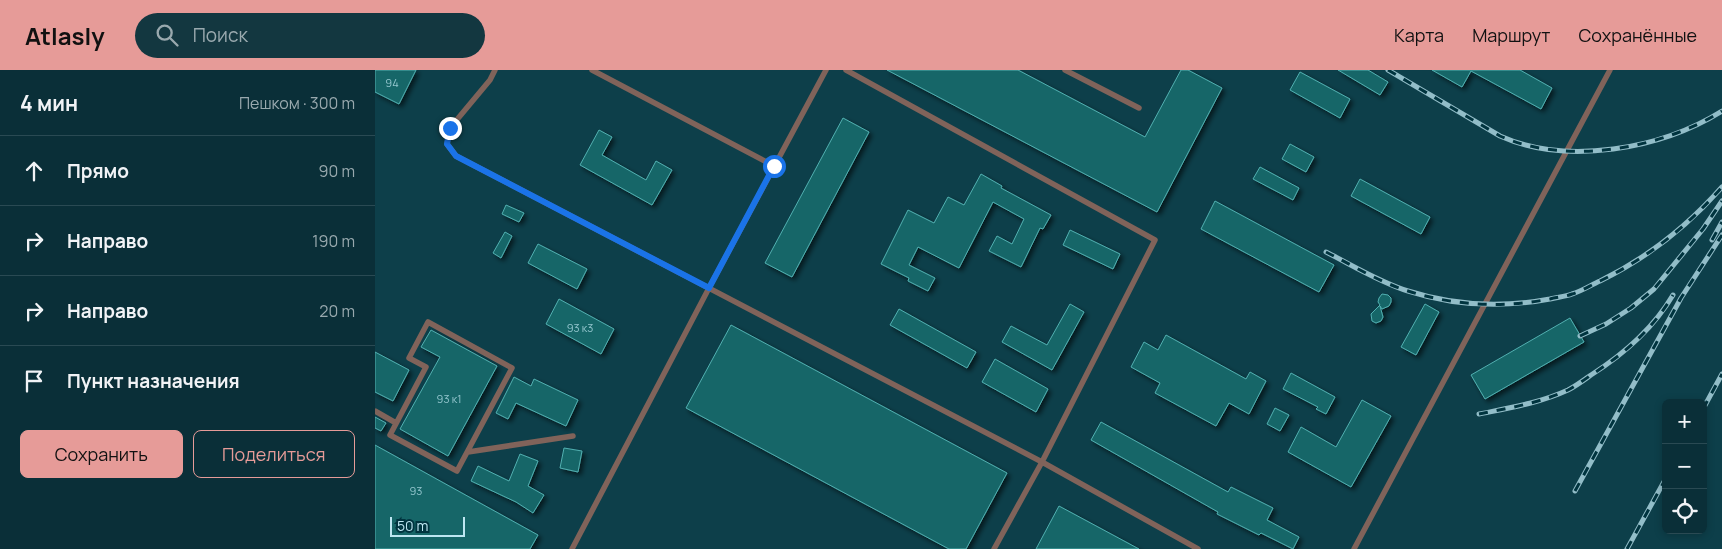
<!DOCTYPE html>
<html lang="ru">
<head>
<meta charset="utf-8">
<style>
	body { margin:0; font-family:Manrope,sans-serif; background:#133740; color:#f1f3f6 }
	.controls { position:absolute; right:15px; bottom:15px; display:grid; overflow:hidden; border-radius:8px; box-shadow:0 2px 8px #0003 }
	.controls button { width:45px; height:45px; display:grid; place-items:center; padding:0; border:0; border-bottom:1px solid #2a4a53; background:#0a2f38; color:#f1f3f6; font:25px sans-serif }
	.scale { position:absolute; left:15px; bottom:12px; width:75px; box-sizing:border-box; padding-left:5px; border:2px solid #bde6f1; border-top:0; font-size:14px; line-height:18px; white-space:nowrap; color:#bde6f1; -webkit-text-stroke:4px #00343f; paint-order:stroke }
	.stop { position:absolute; width:15px; height:15px; margin:-11px; border:4px solid #1a73e8; border-radius:50%; background:#fff }
	.stop.end { background:#1a73e8; border-color:#fff; box-shadow:0 1px 5px #0008 }
	.list { margin:0; padding:0; list-style:none }
	h2 { display:flex; justify-content:space-between; align-items:center; height:65px; margin:0; padding:0 20px; font-size:21px }
	h2 small { font-size:16px; font-weight:400; color:#99a9ae }
	.list li { display:grid; grid-template-columns:32px 1fr auto; gap:15px; align-items:center; box-sizing:border-box; height:70px; padding:0 20px; border-top:1px solid #2a4a53 }
	.list b { display:block; font-size:19px; white-space:nowrap }
	.list em { font-size:16px; font-style:normal; color:#99a9ae }
	.actions { display:flex; gap:10px; padding:15px 20px }
	.actions a { flex:1; padding:11px 0; border:1px solid #e69b98; border-radius:8px; text-align:center; font-size:18px; color:#e69b98 }
	.actions .main { background:#e69b98; color:#111 }
	.icon { flex:none; width:28px; height:28px; fill:none; stroke:currentColor; stroke-width:2; stroke-linecap:round; stroke-linejoin:round }
	.map { position:relative; flex:none; width:1347px; height:479px; overflow:hidden }
	header { display:flex; align-items:center; gap:30px; box-sizing:border-box; height:70px; padding:0 25px; background:#e69b98; color:#111 }
	header strong { font-size:24px }
	nav { display:flex; gap:28px; margin-inline-start:auto; font-size:18px }
	.search { width:350px; height:45px; background:#133740; display:flex; align-items:center; gap:12px; box-sizing:border-box; padding:0 18px; border-radius:28px; color:#99a9ae; font-size:19px }
	main { display:flex }
	aside { flex:1; background:#0a2f38 }
	.map>svg:first-child { display:block }
</style>
</head>
<body>
<header>
<strong>Atlasly</strong>
<div class="search"><svg class="icon" aria-label="search" viewBox="0 0 24 24"><circle cx="10" cy="10" r="6"/><path d="M15 15l6 6"/></svg>Поиск</div>
<nav><a>Карта</a><a>Маршрут</a><a>Сохранённые</a></nav>
</header>
<main>
<aside>
<h2>4 мин<small>Пешком · 300 m</small></h2>
<ul class="list">
<li><svg class="icon" aria-label="ahead" viewBox="0 0 24 24"><path d="M12 20V5M6 11l6-6 6 6"/></svg><div><b>Прямо</b></div><em>90 m</em></li>
<li><svg class="icon" aria-label="right" viewBox="0 0 24 24"><path d="M7 20v-9h11M14 6l5 5-5 5"/></svg><div><b>Направо</b></div><em>190 m</em></li>
<li><svg class="icon" aria-label="right" viewBox="0 0 24 24"><path d="M7 20v-9h11M14 6l5 5-5 5"/></svg><div><b>Направо</b></div><em>20 m</em></li>
<li><svg class="icon" aria-label="arrive" viewBox="0 0 24 24"><path d="M6 21V4h12l-3 4 3 4H6"/></svg><div><b>Пункт назначения</b></div></li>
</ul>
<div class="actions"><a class="main">Сохранить</a><a>Поделиться</a></div>
</aside>
<div class="map">
<svg width="1347" height="479" viewBox="0 0 1347 479">
	<defs>
		<filter id="shadow"><feDropShadow dx="3" dy="3" stdDeviation="2.5" flood-color="#0009"/></filter>
	</defs>
	<rect width="100%" height="100%" fill="#0d3f4a"/>
	<path fill="#186667" stroke="#51b0b1" filter="url(#shadow)" d="M0 0H41L24 34 0 22Z
		M512 0H643L770 67 806 0H813L847 18 782 142Z
		M963 0H993L1013 12 1005 25Z
		M1057 0H1145L1177 18 1166 39 1096 1 1087 17Z
		M925 2 975 29 965 48 915 20Z
		M468 48 494 62 417 207 390 193Z
		M224 60 237 67 227 85 271 110 281 91 297 100 277 135 205 95Z
		M915 74 939 87 931 102 907 89Z
		M885 97 924 118 918 130 878 109Z
		M606 104 627 116 626 118 676 145 668 159 665 158 646 197 614 181 622 166 637 174 649 149 618 132 584 198 543 177 534 195 560 208 553 221 533 211 534 208 506 194 533 140 559 153 573 127 589 135Z
		M985 109 1055 147 1046 164 976 126Z
		M840 131 959 195 944 222 826 159Z
		M131 135 149 143 144 152 127 144Z
		M695 160 745 184 738 199 688 175Z
		M130 162 137 166 126 188 118 183Z
		M163 174 212 199 202 219 153 193Z
		M1007 224 1013 225 1016 228V232L1014 236 1007 239 1005 236 1008 247 1006 251 1001 253 997 251 996 244 1005 235 1003 232 1004 228Z
		M184 229 239 259 226 284 171 254Z
		M695 234 709 242 677 300 627 272 636 256 672 275Z
		M1050 234 1064 242 1041 285 1026 277Z
		M524 239 601 282 592 298 515 255Z
		M1195 248 1209 272 1110 329 1096 305Z
		M356 255 632 403 591 479H574L311 338Z
		M56 260 122 296 73 386 25 359 65 287 46 277Z
		M791 265 871 309 875 302 891 311 874 344 854 333 841 356 780 323 785 313 756 297 769 272 783 280Z
		M0 282 34 300 18 331 0 322Z
		M620 289 673 319 661 342 607 312Z
		M916 303 960 327 951 344 941 339 943 337 908 319Z
		M139 307 156 316 159 309 203 330 191 356 141 333 133 349 121 343Z
		M987 330 1016 346 976 417 913 382 926 357 961 377Z
		M900 338 914 345 905 361 892 354Z
		M0 347 11 353 6 361 0 358Z
		M726 352 853 422 856 417 898 438 892 450 924 467 918 479 886 463 884 465 842 444 843 442 716 370Z
		M0 375 163 465 155 479H0Z
		M189 378 207 381 203 402 185 398Z
		M145 384 163 391 153 416 169 425 158 443 141 432 96 411 103 396 134 411Z
		M684 436 764 479H661Z"/>
	<g fill="none" stroke-linecap="round" stroke-linejoin="round">
		<path stroke="#80635a" stroke-width="5.5" d="M120 0 115 10 75 58 72 74 81 86 667 392 823 479
			M217 0 399 96
			M471 0 780 170 667 392 619 479
			M690 0 764 38
			M53 252 137 298 82 401 15 365 51 297 34 288Z
			M0 341 21 353
			M93 382 198 366
			M197 479 334 218 451 0
			M979 479 1235 0"/>
		<defs>
			<path id="rail" d="M1013 0 1125 66C1192 96 1286 79 1347 41
				M1337 170 1347 152
				M951 182C977 195 1004 212 1033 221 1080 236 1127 238 1175 229 1182 227 1190 227 1197 224 1207 221 1216 215 1225 211 1272 188 1312 157 1347 117
				M1205 266 1231 254 1256 238 1279 219 1328 159 1347 131
				M1328 339 1347 304
				M1104 344C1134 338 1165 333 1193 320 1201 316 1209 310 1216 305 1249 284 1278 259 1298 225
				M1200 421 1306 228 1347 165
				M1252 479 1291 408"/>
		</defs>
		<use href="#rail" stroke="#92bdc8" stroke-width="5"/>
		<use href="#rail" stroke="#00343f" stroke-width="3" stroke-dasharray="9" stroke-linecap="butt"/>
	</g>
	<g fill="none" stroke-linecap="round" stroke-linejoin="round">
		<path stroke="#1a73e8" stroke-width="6" d="M75 58 72 74 81 86 334 218 399 96"/>
	</g>
	<g text-anchor="middle" dominant-baseline="central" stroke-width="5" stroke-linejoin="round" paint-order="stroke">
		<g font-size="11" fill="#94c6ce">
			<text x="17" y="12">94</text>
			<text x="205" y="257">93 к3</text>
			<text x="74" y="328">93 к1</text>
			<text x="41" y="420">93</text>
		</g>
	</g>
</svg>
<div class="controls">
<button>+</button>
<button>−</button>
<button><svg class="icon" aria-label="locate" viewBox="0 0 24 24"><circle cx="12" cy="12" r="6"/><path d="M12 2v4M12 18v4M2 12h4M18 12h4"/></svg></button>
</div>
<div class="scale">50 m</div>
<div class="stop" style="left:399px;top:96px"></div>
<div class="stop end" style="left:75px;top:58px"></div>
</div>
</main>
</body>
</html>
